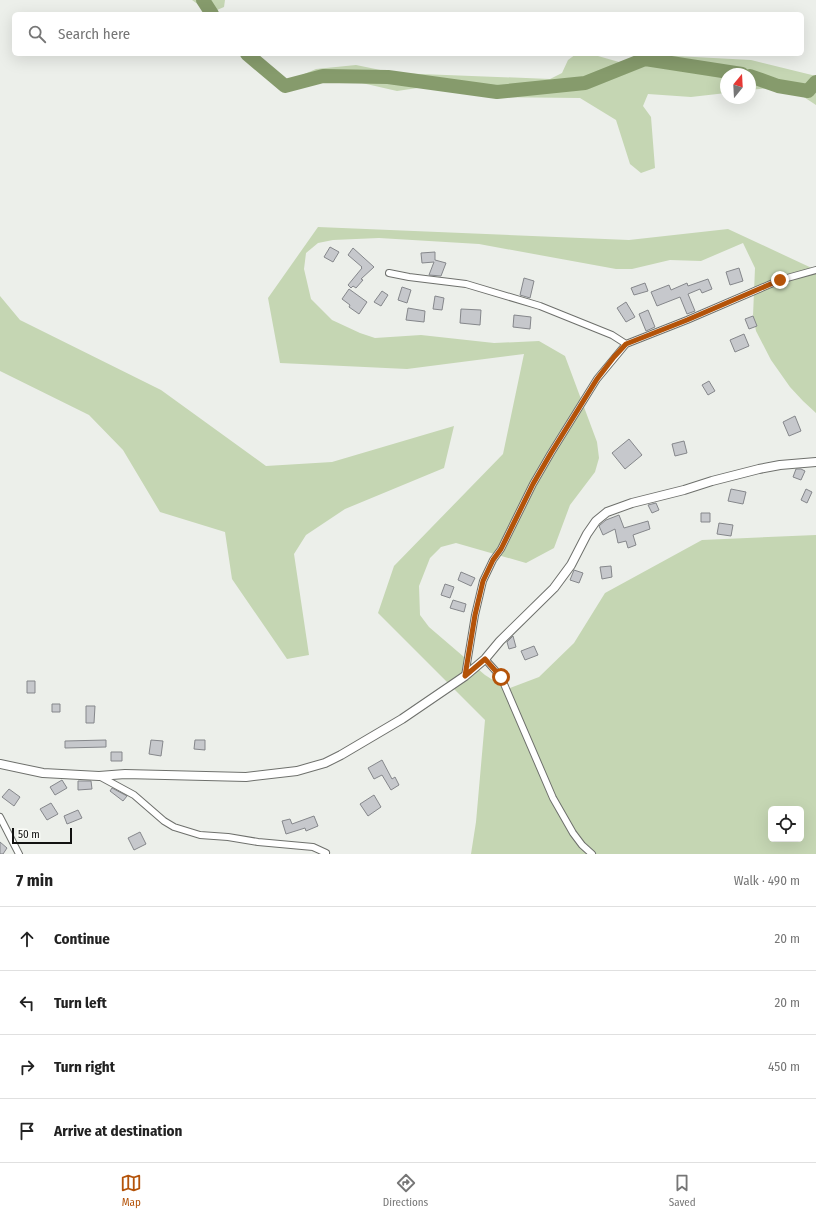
<!DOCTYPE html>
<html lang="en">
<head>
<meta charset="utf-8">
<style>
	body { margin:0; font-family:"Fira Sans Condensed",sans-serif; background:#f6f6f6; color:#222 }
	.controls { position:absolute; right:12px; bottom:12px; display:grid; overflow:hidden; border-radius:6px; box-shadow:0 4px 16px #0002 }
	.controls button { width:36px; height:36px; display:grid; place-items:center; padding:0; border:0; border-bottom:1px solid #e0e0e0; background:#fff; color:#222; font:20px sans-serif }
	.compass { position:absolute; left:720px; top:68px; width:36px; height:36px; border-radius:50%; background:#fff; box-shadow:0 4px 16px #0002; rotate:18deg }
	.scale { position:absolute; left:12px; bottom:10px; width:60px; box-sizing:border-box; padding-left:4px; border:2px solid #111110; border-top:0; font-size:11px; line-height:14px; white-space:nowrap; color:#111110; -webkit-text-stroke:3px #fafcf7; paint-order:stroke }
	.stop { position:absolute; width:12px; height:12px; margin:-9px; border:3px solid #b45309; border-radius:50%; background:#fff }
	.stop.end { background:#b45309; border-color:#fff; box-shadow:0 1px 4px #0008 }
	.list { margin:0; padding:0; list-style:none }
	h2 { display:flex; justify-content:space-between; align-items:center; height:52px; margin:0; padding:0 16px; font-size:17px }
	h2 small { font-size:13px; font-weight:400; color:#767676 }
	.list li { display:grid; grid-template-columns:26px 1fr auto; gap:12px; align-items:center; box-sizing:border-box; height:64px; padding:0 16px; border-top:1px solid #e0e0e0 }
	.list b { display:block; font-size:15px; white-space:nowrap }
	.list em { font-size:13px; font-style:normal; color:#767676 }
	.icon { flex:none; width:22px; height:22px; fill:none; stroke:currentColor; stroke-width:2; stroke-linecap:round; stroke-linejoin:round }
	.map { position:relative; flex:none; width:816px; height:854px; overflow:hidden }
	.search { position:absolute; background:#fff; box-shadow:0 4px 16px #0002; left:12px; right:12px; top:12px; height:44px; display:flex; align-items:center; gap:10px; box-sizing:border-box; padding:0 14px; border-radius:6px; color:#767676; font-size:15px }
	.sheet { height:308px; background:#fff }
	nav { display:flex; justify-content:space-around; align-items:center; box-sizing:border-box; height:56px; border-top:1px solid #e0e0e0; background:#fff; font-size:11px; color:#767676 }
	nav a { display:grid; justify-items:center; gap:2px }
	nav .on { color:#b45309 }
	.map>svg:first-child { display:block }
</style>
</head>
<body>
<div class="map">
<svg width="816" height="854" viewBox="0 0 816 854">
	<rect width="100%" height="100%" fill="#ecefea"/>
	<path fill="#c5d6b3" fill-rule="evenodd" d="M192 0H225L224 7 210 13Z
		M576 54H591L619 62 657 55 751 60 816 76V105L787 86 750 90V74H726V93L691 97 648 94 643 106 651 117 655 168 641 173 630 164 616 120 580 98 494 97 438 85 397 91 340 78 297 89 302 75 316 69 356 65 395 73 550 79 562 73 568 60Z
		M318 227 629 240 728 229 816 270V413L803 401 790 387 771 360 756 331 753 316 755 268 743 243 701 261 670 260 632 269H616L479 244 379 238 333 240 318 243 306 253 304 269 311 299 332 320 360 333 375 338 421 335 494 343 539 341 565 356 597 442 599 458 595 472 570 505 554 548 526 563 456 543 441 547 430 558 419 586 420 615 429 627 485 675 507 689 539 677 574 643 605 593 702 540 816 535V854H471L476 822 485 720 378 613 394 566 503 454 524 354 407 369 280 363 268 298ZM771 809H801V839H771Z
		M0 296 20 320 161 390 266 466 332 462 454 426 444 468 345 509 306 535 294 554 309 655 287 659 232 579 225 532 160 512 123 450 89 415 0 371Z"/>
	<g fill="none" stroke-linecap="round" stroke-linejoin="round">
		<path stroke="#869b6c" stroke-width="14" d="M203 0 212 14
			M247 54 285 86 323 76 388 77 497 92 585 83 645 59 742 74
			M750 76 778 86 808 91 816 82"/>
	</g>
	<path fill="#c6c8cc" stroke="#85878b" d="M330 247 339 252 333 262 324 257Z
		M353 248 374 267 361 279 363 280 356 288 353 286 351 288 348 285 362 268H361L362 267 348 255Z
		M435 252V260L446 263 441 276 429 275 434 262 422 263 421 253Z
		M739 268 743 281 730 285 726 272Z
		M524 278 534 281 530 298 520 295Z
		M708 279 712 289 702 293 700 289 688 294 695 311 687 314 680 297 657 306 651 292 669 285 671 290 687 283 688 286Z
		M645 283 648 291 634 295 631 288Z
		M402 287 411 290 407 303 398 300Z
		M349 289 367 302 359 314 349 307 350 305 342 299Z
		M382 291 388 295 381 306 374 302Z
		M435 296 444 298 442 310 433 309Z
		M626 302 635 317 626 322 617 308Z
		M408 308 425 311 424 322 406 320Z
		M461 309 481 310 480 325 460 323Z
		M648 310 655 327 646 331 639 314Z
		M514 315 531 317 530 329 513 327Z
		M753 316 757 326 749 329 745 319Z
		M744 334 749 346 735 352 730 340Z
		M709 381 715 391 708 395 702 385Z
		M795 416 801 431 789 436 783 422Z
		M629 439 642 455 625 469 612 453Z
		M684 441 687 453 675 456 672 444Z
		M796 469H801L805 471 801 480 793 477Z
		M731 489 746 492 743 504 728 501Z
		M806 489 812 492 807 503 801 500Z
		M656 503 659 510 652 513 648 505Z
		M701 513H710V522H701Z
		M619 515 624 528 648 521 650 529 633 535 636 545 628 548 626 541 618 543 615 529 603 535 599 526 600 525 606 520Z
		M719 523 733 525 731 536 717 534Z
		M611 566 612 577 602 579 600 567Z
		M574 570 583 573 579 583 570 580Z
		M461 572 475 578 471 586 458 580Z
		M445 584 454 587 450 598 441 595Z
		M453 600 466 604 464 612 450 608Z
		M513 636 516 647 509 649 507 642Z
		M534 646 538 655 525 660 521 651Z
		M27 681H35V693H27Z
		M52 704H60V712H52Z
		M86 706H95L94 723H86Z
		M106 740V747L65 748V741Z
		M151 740 163 741 161 756 149 754Z
		M195 740H205V750L194 749Z
		M111 752H122V761H111Z
		M382 760 392 779 395 777 399 785 391 790 382 775 374 779 368 768Z
		M62 780 67 788 55 795 50 787Z
		M78 781H91L92 789 78 790Z
		M112 788 127 796 123 801 110 791Z
		M9 789 20 797 14 806 2 797Z
		M374 795 381 807 368 816 360 804Z
		M51 803 58 814 47 820 40 809Z
		M78 810 82 818 67 824 64 816Z
		M314 816 318 826 306 831 305 828 286 834 282 821 290 819 292 824Z
		M140 832 146 844 134 850 128 838Z
		M0 842 7 848 3 854H0Z"/>
	<g fill="none" stroke-linecap="round" stroke-linejoin="round">
		<defs>
			<path id="minor" d="M389 273 409 277 466 284 540 306 612 335 626 344
				M485 659 501 677 553 798 573 833 582 845 592 854
				M465 676 475 615 483 581 493 560 501 549 533 484 551 453 597 379 626 344 687 320 780 280 816 270
				M99 776 134 795 164 821 174 827 200 835 228 837 258 842 313 847 326 853
				M0 817 19 854"/>
			<path id="tertiary" d="M0 764 43 773 99 776 125 774 246 777 297 771 325 763 341 755 402 719 465 676 485 659 500 641 554 588 571 565 587 534 596 521 607 512 632 503 684 490 712 481 759 469 780 465 816 462"/>
		</defs>
		<use href="#minor" stroke="#6e706c" stroke-width="8"/>
		<use href="#tertiary" stroke="#6e706c" stroke-width="10"/>
		<use href="#minor" stroke="#fff" stroke-width="6"/>
		<use href="#tertiary" stroke="#fff" stroke-width="8"/>
	</g>
	<g fill="none" stroke-linecap="round" stroke-linejoin="round">
		<path stroke="#b45309" stroke-width="5" d="M501 677 485 659 465 676 475 615 483 581 493 560 501 549 533 484 551 453 597 379 614 357 626 344 687 320 780 280"/>
	</g>
</svg>
<div class="controls">
<button><svg class="icon" aria-label="locate" viewBox="0 0 24 24"><circle cx="12" cy="12" r="6"/><path d="M12 2v4M12 18v4M2 12h4M18 12h4"/></svg></button>
</div>
<svg class="compass" viewBox="-18 -18 36 36"><path d="M0-13l5 13h-10z" fill="#e53935"/><path d="M0 13l5-13h-10z" fill="#767676"/></svg>
<div class="scale">50 m</div>
<div class="stop" style="left:501px;top:677px"></div>
<div class="stop end" style="left:780px;top:280px"></div>
<div class="search"><svg class="icon" aria-label="search" viewBox="0 0 24 24"><circle cx="10" cy="10" r="6"/><path d="M15 15l6 6"/></svg>Search here</div>
</div>
<section class="sheet">
<h2>7 min<small>Walk · 490 m</small></h2>
<ul class="list">
<li><svg class="icon" aria-label="ahead" viewBox="0 0 24 24"><path d="M12 20V5M6 11l6-6 6 6"/></svg><div><b>Continue</b></div><em>20 m</em></li>
<li><svg class="icon" aria-label="left" viewBox="0 0 24 24"><path d="M17 20v-9H6M10 6l-5 5 5 5"/></svg><div><b>Turn left</b></div><em>20 m</em></li>
<li><svg class="icon" aria-label="right" viewBox="0 0 24 24"><path d="M7 20v-9h11M14 6l5 5-5 5"/></svg><div><b>Turn right</b></div><em>450 m</em></li>
<li><svg class="icon" aria-label="arrive" viewBox="0 0 24 24"><path d="M6 21V4h12l-3 4 3 4H6"/></svg><div><b>Arrive at destination</b></div></li>
</ul>
</section>
<nav>
<a class="on"><svg class="icon" aria-label="map" viewBox="0 0 24 24"><path d="M3 6l6-2 6 2 6-2v14l-6 2-6-2-6 2zM9 4v14M15 6v14"/></svg>Map</a>
<a><svg class="icon" aria-label="directions" viewBox="0 0 24 24"><path d="M12 3l9 9-9 9-9-9zM9 14v-3h6M13 9l2 2-2 2"/></svg>Directions</a>
<a><svg class="icon" aria-label="saved" viewBox="0 0 24 24"><path d="M7 4h10v16l-5-4-5 4z"/></svg>Saved</a>
</nav>
</body>
</html>
